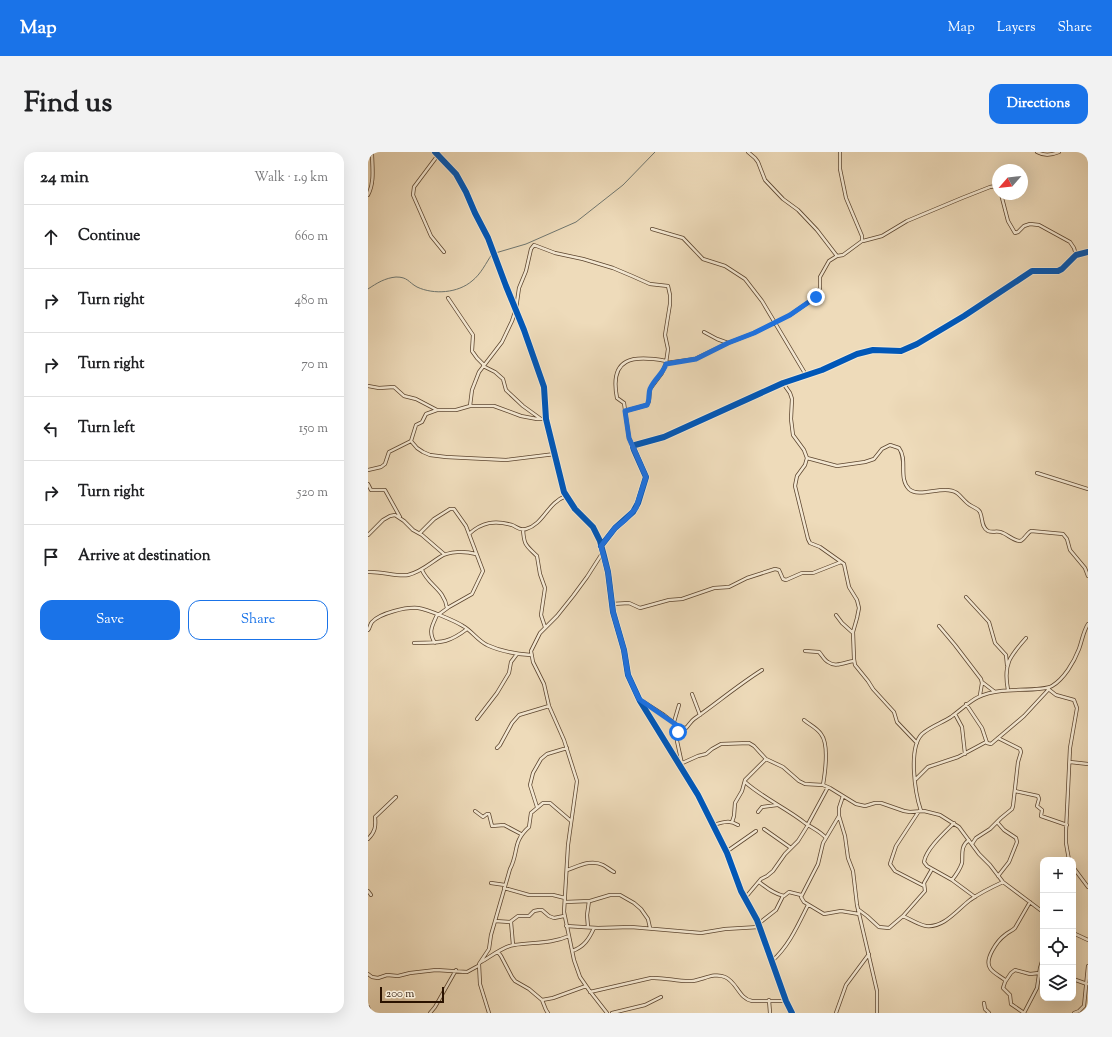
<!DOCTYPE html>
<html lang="en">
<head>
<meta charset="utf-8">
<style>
	body { margin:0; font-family:"Sorts Mill Goudy",serif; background:#f2f2f2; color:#202124 }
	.controls { position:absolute; right:12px; bottom:12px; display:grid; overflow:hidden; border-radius:8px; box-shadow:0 4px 16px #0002 }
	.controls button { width:36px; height:36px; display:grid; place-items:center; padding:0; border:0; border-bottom:1px solid #e0e0e0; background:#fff; color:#202124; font:20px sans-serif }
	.compass { position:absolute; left:624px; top:12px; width:36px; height:36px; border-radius:50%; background:#fff; box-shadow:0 4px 16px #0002; rotate:242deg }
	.scale { position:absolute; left:12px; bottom:10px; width:64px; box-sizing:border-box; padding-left:4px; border:2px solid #2a1200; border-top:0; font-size:11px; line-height:14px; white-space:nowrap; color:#2a1200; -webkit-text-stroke:3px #f4e8d2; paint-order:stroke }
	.stop { position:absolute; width:12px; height:12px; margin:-9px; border:3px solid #1a73e8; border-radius:50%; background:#fff }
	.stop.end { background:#1a73e8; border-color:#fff; box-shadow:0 1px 4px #0008 }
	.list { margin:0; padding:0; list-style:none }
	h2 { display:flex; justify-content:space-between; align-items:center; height:52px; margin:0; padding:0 16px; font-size:17px }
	h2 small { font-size:13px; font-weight:400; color:#757577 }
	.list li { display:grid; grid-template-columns:26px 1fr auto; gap:12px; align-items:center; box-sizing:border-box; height:64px; padding:0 16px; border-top:1px solid #e0e0e0 }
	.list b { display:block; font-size:15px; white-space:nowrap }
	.list em { font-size:13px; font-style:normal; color:#757577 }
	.actions { display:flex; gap:8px; padding:12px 16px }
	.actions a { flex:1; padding:9px 0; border:1px solid #1a73e8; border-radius:12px; text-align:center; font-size:14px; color:#1a73e8 }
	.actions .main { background:#1a73e8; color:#fff }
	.icon { flex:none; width:22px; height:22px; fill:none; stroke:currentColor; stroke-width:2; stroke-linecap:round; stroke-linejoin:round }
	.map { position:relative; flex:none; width:720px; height:861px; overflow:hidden; border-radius:12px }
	header { display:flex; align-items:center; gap:24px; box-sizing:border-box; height:56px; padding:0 20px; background:#1a73e8; color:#fff }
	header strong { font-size:19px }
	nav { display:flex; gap:22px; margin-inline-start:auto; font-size:14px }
	.intro { display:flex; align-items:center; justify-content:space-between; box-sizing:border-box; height:96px; padding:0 24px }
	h1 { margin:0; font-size:28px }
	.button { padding:10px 18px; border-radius:12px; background:#1a73e8; color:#fff; font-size:14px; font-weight:700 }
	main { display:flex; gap:24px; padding:0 24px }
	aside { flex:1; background:#fff; border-radius:12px; box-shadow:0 4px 16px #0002 }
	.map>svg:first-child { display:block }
</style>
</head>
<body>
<header>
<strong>Map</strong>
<nav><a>Map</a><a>Layers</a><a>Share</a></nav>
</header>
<div class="intro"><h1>Find us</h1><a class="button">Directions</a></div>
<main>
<aside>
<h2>24 min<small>Walk · 1.9 km</small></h2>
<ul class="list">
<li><svg class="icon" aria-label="ahead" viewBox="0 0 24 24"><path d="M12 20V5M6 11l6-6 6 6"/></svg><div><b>Continue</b></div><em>660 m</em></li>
<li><svg class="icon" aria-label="right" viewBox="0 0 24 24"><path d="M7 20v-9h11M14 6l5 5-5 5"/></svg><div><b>Turn right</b></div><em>480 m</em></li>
<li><svg class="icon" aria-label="right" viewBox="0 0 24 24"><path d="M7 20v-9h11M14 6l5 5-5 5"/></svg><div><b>Turn right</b></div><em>70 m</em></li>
<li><svg class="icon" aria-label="left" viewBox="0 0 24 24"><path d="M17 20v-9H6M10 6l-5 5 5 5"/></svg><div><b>Turn left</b></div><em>150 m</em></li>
<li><svg class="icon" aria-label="right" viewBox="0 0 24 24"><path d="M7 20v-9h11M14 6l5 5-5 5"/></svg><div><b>Turn right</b></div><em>520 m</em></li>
<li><svg class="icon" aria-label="arrive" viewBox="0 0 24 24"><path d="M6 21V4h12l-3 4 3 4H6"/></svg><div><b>Arrive at destination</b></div></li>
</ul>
<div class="actions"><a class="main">Save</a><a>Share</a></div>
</aside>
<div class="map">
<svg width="720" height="861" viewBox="0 0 720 861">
	<rect width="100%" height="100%" fill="#eedbba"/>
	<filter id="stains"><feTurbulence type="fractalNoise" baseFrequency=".005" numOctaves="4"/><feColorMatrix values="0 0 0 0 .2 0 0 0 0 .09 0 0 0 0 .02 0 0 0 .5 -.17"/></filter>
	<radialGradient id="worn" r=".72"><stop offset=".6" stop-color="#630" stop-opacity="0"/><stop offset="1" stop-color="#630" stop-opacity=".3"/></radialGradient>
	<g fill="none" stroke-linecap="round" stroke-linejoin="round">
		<path stroke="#6f766f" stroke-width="1" d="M0 137C9 131 17 126 28 125 40 125 40 130 49 135 66 143 90 141 104 129 113 122 118 111 124 102L158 92 208 70 255 33 287 0"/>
		<defs>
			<path id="minor" d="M67 0 88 22 98 40 107 61 120 86 138 134 156 178 176 235 178 267 196 340 207 357 225 375 232 389 236 404 240 420 245 460 256 498 260 523 272 549 330 643 359 701 373 739 389 768 418 849 424 861
				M380 0 387 6 390 10 397 28 415 47 430 58 449 78 469 104
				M669 0C676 4 684 3 691 0
				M70 3 46 35 45 43 63 84 76 100
				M633 42 640 69 647 81 650 80 656 74 662 72 671 73 702 90 706 96 708 103
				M0 43C7 30 4 14 4 0
				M284 77 315 86 335 107 357 114 377 127 394 149 438 223
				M495 89 514 84 539 69 594 46 622 35 628 34 630 36
				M80 146 105 183 104 199 109 206 116 213
				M336 180 349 187 360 191
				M298 211 327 207 360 191 386 181 422 163 448 145 452 136V125L461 109 469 104 475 103 494 89V84L478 46 472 17V0
				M115 214 127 220 135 227 138 238 155 254 173 267
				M415 231 422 241 424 247 423 267 425 283 436 298 439 306 437 313 429 324 427 334 440 387 442 391 452 395 476 412 481 435 489 448 491 456 489 466 485 480 486 507 487 513 500 529 505 537 526 560 529 570 549 591
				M0 234 11 236 26 235 36 244 48 247 69 258H88L102 254H126L153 264 169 267H178
				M102 254 104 238 111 220 134 190 144 169 148 157 151 136 158 119 163 97 166 93 187 101 215 107 245 116 264 124 282 132 300 134 302 143V152L297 183 300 197 298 211 294 221 282 237 281 249 279 253 257 259
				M43 289 49 296 55 300 62 303 78 305 138 308 187 302
				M265 295 261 286 256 251 249 246C241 205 265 203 298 209
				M439 306 469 314 497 310 506 307 514 297 522 293 531 296C540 308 530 326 541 337 552 347 575 332 589 341 594 345 597 350 602 353 606 356 610 356 612 360 615 367 613 375 620 379 625 381 630 378 635 381 640 383 646 389 652 389 656 388 659 381 663 379L695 382 699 387 702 398 717 416 720 424
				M0 318 13 315 17 312 21 300 43 289 48 273 54 270 58 262 69 258
				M669 321 720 337
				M0 332 3 338H17L32 365
				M155 377C156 394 158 393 169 404L172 422 177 436 173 463 177 475
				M52 381 66 367 82 357H86L98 374 115 419 104 442 81 455 70 463
				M101 382C114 370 127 368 144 373 149 375 152 379 158 377 176 372 179 351 198 344
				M0 383 15 368 22 364 27 363 36 369 45 378 54 383 76 402
				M233 394 247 376 265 360 270 351 278 325 266 298 265 295 267 293 296 285 415 231 454 218 489 202 505 198 533 199 549 192 596 164 664 119H690L694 117 708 103 720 100
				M235 400 219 425 205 444 189 464 172 481 163 499 165 510 176 532 181 554 196 588 209 629 200 693 196 760 206 808 212 825 221 838 239 861
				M54 418C61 434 76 437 79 456
				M0 420C13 419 29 425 40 423 53 420 61 412 72 405 81 399 97 399 108 402
				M598 445 621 470 627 491 638 503 639 513
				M244 452 261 451 272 456 301 448 314 447 346 436 361 435 379 426 407 417 411 418 415 427 418 428 434 421H445L473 410
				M468 463 474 471 484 480
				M571 474 587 493 613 527 614 531 612 543
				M0 478C2 476 2 472 4 470 12 461 38 455 50 456 59 457 87 469 95 474 104 479 109 488 119 493 132 499 148 502 163 503
				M46 491C71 490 78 493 99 477
				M67 491C60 480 64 474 69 463
				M437 499 451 500C454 503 456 508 460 510 468 516 477 510 486 509
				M614 530 627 540
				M679 536 688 543 706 548 709 556 702 596 698 679V691L701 708
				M640 538C635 512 642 504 658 486
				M324 542 332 563
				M271 547 296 563 311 575 318 576C321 573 323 569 326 567 349 551 370 533 394 518
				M598 552 614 576 619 591 623 592 656 564 681 537
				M587 562 594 575 597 602
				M109 567 129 541 141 521 143 510 149 502
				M436 568C442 573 449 576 453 582 461 592 457 621 455 633
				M306 570 311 553
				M310 574 309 589 314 612
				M129 596 132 593 144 571 151 563 181 554
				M702 610 720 612
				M310 613 330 604 338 602 344 597 353 592 381 591 386 594 398 607 415 615 431 629 437 632 455 633 462 636 488 652 497 654 507 651H513L536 659 542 660 556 659 572 663 591 675 611 702 622 713 635 730 675 760
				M548 627 560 615 590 605 618 590
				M377 630C395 646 418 656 437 671 444 676 452 679 458 686
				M647 639 670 644 671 647 669 654 674 658 673 664 699 673
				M475 644 471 656V664L477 684 480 706 485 719 489 753 509 839V861
				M169 655 162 633 165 621 173 607 179 602 199 596
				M107 659 115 665 119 662H121L124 674 136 673 153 682
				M551 659 528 694 522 712 527 719 556 734
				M553 659C547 641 540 596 554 582 563 574 574 571 583 565 602 551 607 542 633 539 645 537 676 539 684 534 696 527 706 510 711 497 714 489 715 480 720 472
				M390 660 394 655 409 653
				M471 664 455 691 450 712 433 745 436 750 456 762 473 759 491 762
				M364 670 366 664 367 651 374 639 377 628 398 607
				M629 670 636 678 648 686 649 690 641 710 630 724
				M586 671C577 680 558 697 556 710L559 714 584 728 607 745
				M440 672 460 635
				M344 673C355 671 360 667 370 673
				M396 677 423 696
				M0 687C7 680 8 675 7 665L28 645
				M604 692 608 686 622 677 633 666 644 657 645 654 650 610 653 600 652 597 630 586
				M358 700 388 679
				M705 715 720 735
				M199 718C211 714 223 707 235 713 239 715 242 718 246 720
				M584 728C588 723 592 717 594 711 595 703 592 694 601 688
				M391 730C399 736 406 742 416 744L421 740 433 743
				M123 731 137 733
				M136 736 161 743H185L197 746
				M0 739 3 743
				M377 746 393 727 399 724 405 719 417 702 430 689 440 673
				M197 750 222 749 242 743H252L266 751 273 757 280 767 282 776
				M662 750 647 776C644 779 640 780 637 783 630 788 616 807 622 816 625 821 632 824 637 828V830L635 836 642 843 643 852 656 861 669 836 672 816 675 806
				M491 758 499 764 511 775 521 776 535 764 557 739 556 731 564 717
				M535 764C542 767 551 773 558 774 576 776 589 758 602 748 612 741 624 735 635 730
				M127 769 142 770 150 764H161L166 759 171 758H174L181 764 186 766 196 764
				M143 770 145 793
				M390 772 408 758 415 744
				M198 774 230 776 263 775 333 781 357 777 391 775
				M220 775 219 763 221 749
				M705 781 720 788
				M204 799C216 795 221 787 226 776
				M130 800 133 804 144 825 147 829 161 837 174 848 185 846 218 834
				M404 809C421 794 430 773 440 753
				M113 810C122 805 136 794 146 793 165 790 183 792 201 784
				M0 822 4 825 10 826 19 823 30 824 42 821 68 818 99 820 110 814
				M705 827 719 832
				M637 830 643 821 647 818 662 822 671 821
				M222 840 283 826C297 825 310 830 324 829 335 828 346 820 357 825 369 830 371 847 384 849H418
				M174 848 178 858 180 861
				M401 848 402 861
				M616 851 617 857 621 861
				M0 855 2 861
				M62 861 67 855 88 818
				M121 861 112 832 111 812 121 797 123 783 142 717C151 700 144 690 161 675L163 661 175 651H182L203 669
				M244 861 277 853 293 845
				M468 861 478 833 501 802
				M706 861 711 859 716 854 720 814"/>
		</defs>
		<use href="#minor" stroke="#5b442e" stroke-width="4"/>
		<use href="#minor" stroke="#f4e8d2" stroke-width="2.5"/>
		<defs>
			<path id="cycleway" d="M67 0 88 22 98 40 107 61 120 86 138 134 156 178 176 235 178 267 196 340 207 357 225 375 232 389 236 404 240 420 245 460 256 498 260 523 272 549 330 643 359 701 373 739 389 768 418 849 424 861
				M233 394 247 376 265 360 270 351 278 325 266 298 265 295 267 293 296 285 415 231 454 218 489 202 505 198 533 199 549 192 596 164 664 119H690L694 117 708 103 720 100"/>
		</defs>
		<use href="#cycleway" stroke="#f4e8d2" stroke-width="8"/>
		<use href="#cycleway" stroke="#0057b8" stroke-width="6"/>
	</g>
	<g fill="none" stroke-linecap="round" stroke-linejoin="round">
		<path stroke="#1a73e8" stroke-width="5" d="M310 580V574L271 547 260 523 256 498 245 460 240 420 233 394 247 376 257 368 268 356 278 325 261 286 257 259 279 253C282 248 280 242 282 237 286 227 295 222 298 212L328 207 360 191 386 181 422 163 448 145"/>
	</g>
	<rect width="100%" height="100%" filter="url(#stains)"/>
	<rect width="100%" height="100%" fill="url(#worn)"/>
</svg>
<div class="controls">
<button>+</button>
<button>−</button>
<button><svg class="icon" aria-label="locate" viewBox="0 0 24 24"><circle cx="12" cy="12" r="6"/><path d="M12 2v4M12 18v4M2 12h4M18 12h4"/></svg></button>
<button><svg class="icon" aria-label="layers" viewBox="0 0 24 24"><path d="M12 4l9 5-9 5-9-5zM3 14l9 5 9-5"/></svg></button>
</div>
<svg class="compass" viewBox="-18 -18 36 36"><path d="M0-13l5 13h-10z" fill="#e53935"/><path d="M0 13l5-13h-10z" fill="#757577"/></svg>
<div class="scale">200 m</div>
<div class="stop" style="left:310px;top:580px"></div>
<div class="stop end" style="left:448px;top:145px"></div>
</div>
</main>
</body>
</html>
